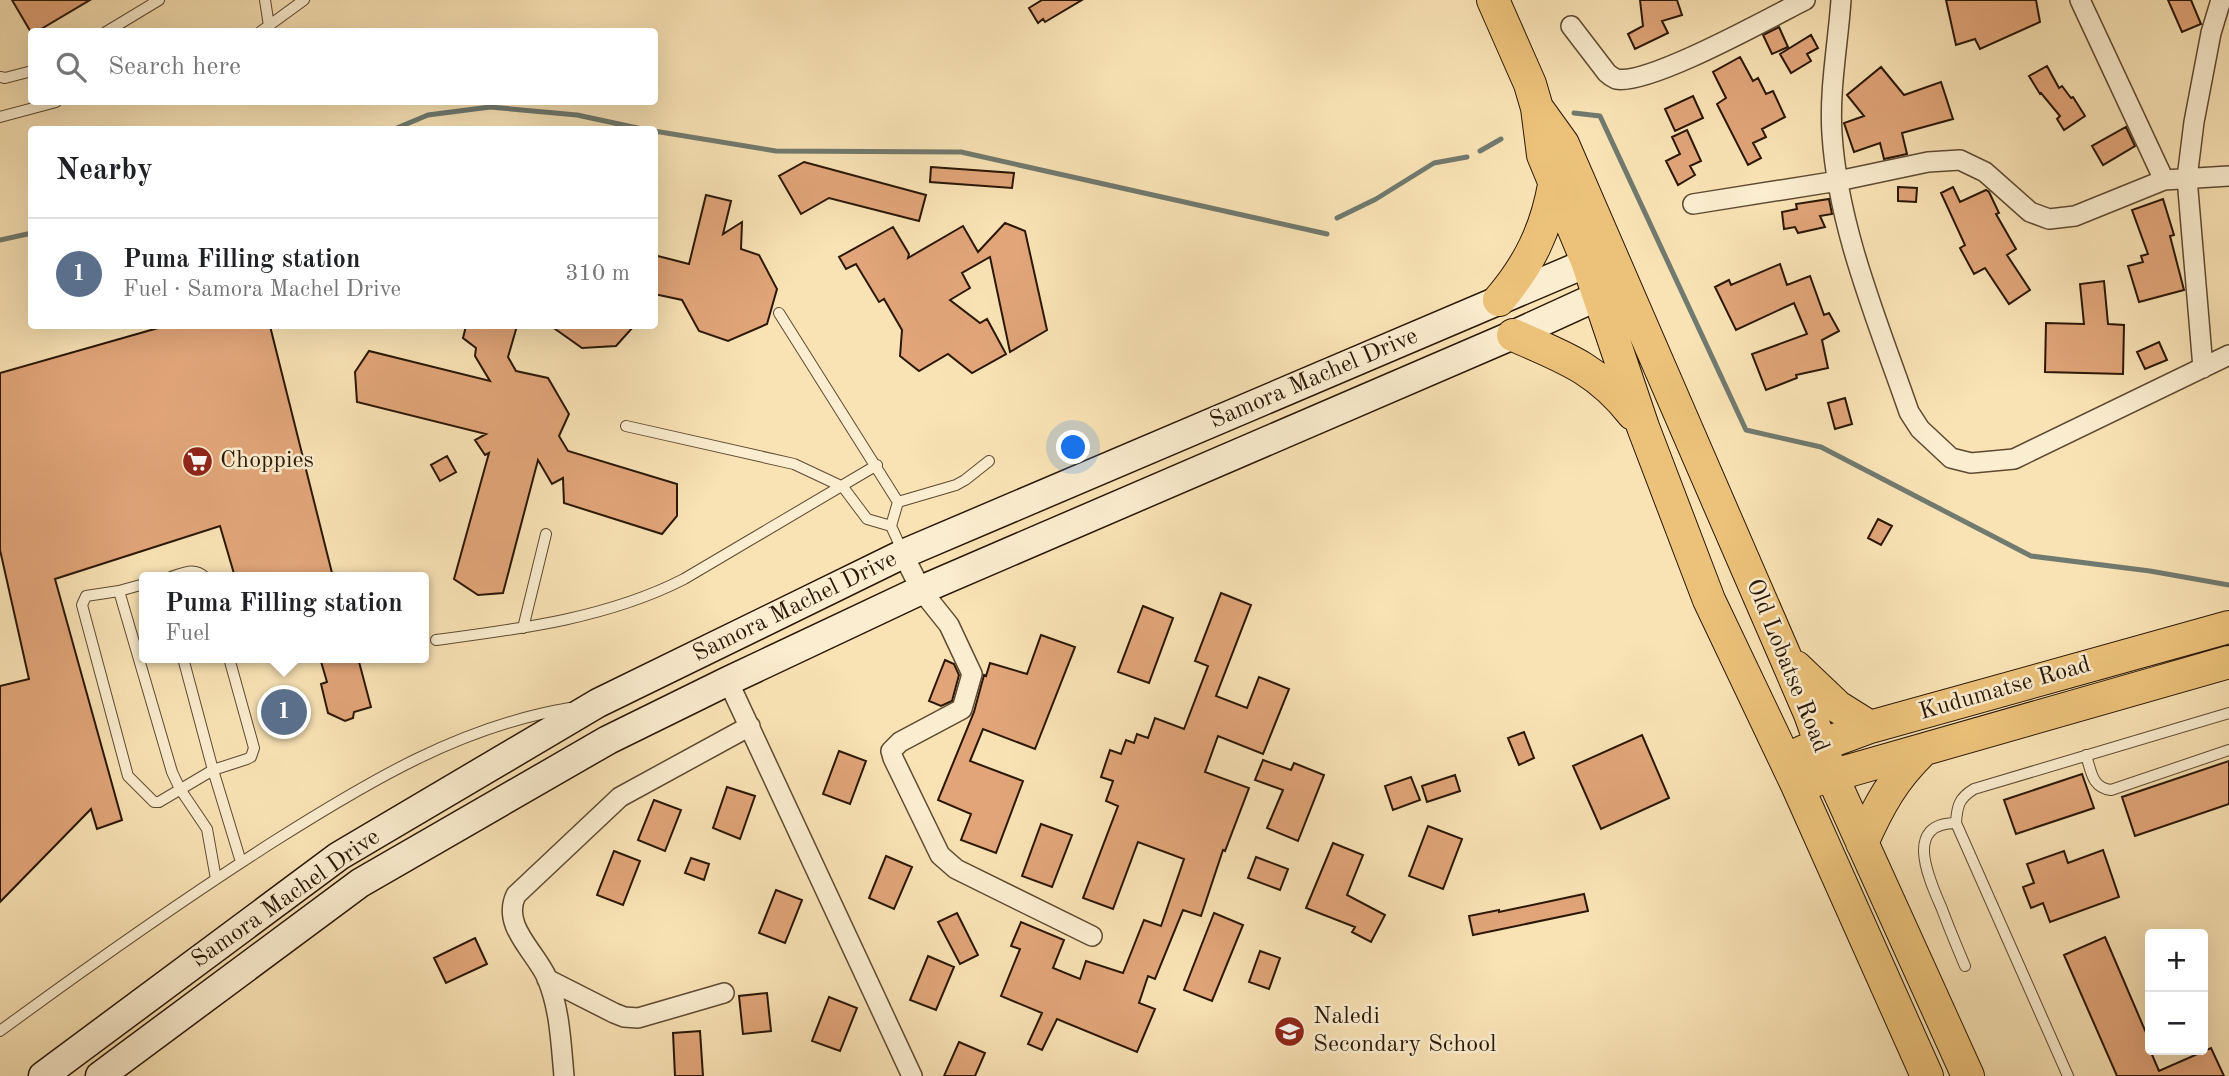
<!DOCTYPE html>
<html lang="en">
<head>
<meta charset="utf-8">
<style>
	body { margin:0; font-family:"Old Standard TT",serif; background:#f2f2f2; color:#202124 }
	.controls { position:absolute; right:21px; bottom:21px; display:grid; overflow:hidden; border-radius:7px; box-shadow:0 7px 28px #0002 }
	.controls button { width:63px; height:63px; display:grid; place-items:center; padding:0; border:0; border-bottom:2px solid #e0e0e0; background:#fff; color:#202124; font:35px sans-serif }
	.you { position:absolute; left:1074px; top:448px; width:24px; height:24px; margin:-18px; border:5px solid #fff; border-radius:50%; background:#1a73e8; box-shadow:0 0 0 10px #1a73e833 }
	.badge { display:grid; place-items:center; width:46px; height:46px; border-radius:50%; background:#db2777; color:#fff; font-size:23px; font-weight:700 }
	.pin { position:absolute; translate:-50% -50%; border:4px solid #fff; box-shadow:0 2px 7px #0006 }
	.popup { position:absolute; left:139px; top:572px; width:290px; height:91px; box-sizing:border-box; display:grid; place-content:center; border-radius:7px; background:#fff; filter:drop-shadow(0 2px 5px #0005); font-size:23px; white-space:nowrap; color:#757577 }
	.popup b { font-size:26px; color:#202124 }
	.popup::after { content:''; position:absolute; left:50%; top:100%; margin-left:-14px; border:14px solid transparent; border-top-color:#fff }
	.list { margin:0; padding:0; list-style:none }
	h2 { display:flex; justify-content:space-between; align-items:center; height:91px; margin:0; padding:0 28px; font-size:30px }
	h2 small { font-size:23px; font-weight:400; color:#757577 }
	.list li { display:grid; grid-template-columns:46px 1fr auto; gap:21px; align-items:center; box-sizing:border-box; height:112px; padding:0 28px; border-top:2px solid #e0e0e0 }
	.list b { display:block; font-size:26px; white-space:nowrap }
	.list p { margin:0; font-size:23px; white-space:nowrap; color:#757577 }
	.list em { font-size:23px; font-style:normal; color:#757577 }
	.icon { flex:none; width:38px; height:38px; fill:none; stroke:currentColor; stroke-width:2; stroke-linecap:round; stroke-linejoin:round }
	.map { position:relative; flex:none; width:2229px; height:1076px; overflow:hidden }
	.search { position:absolute; background:#fff; box-shadow:0 7px 28px #0002; left:28px; top:28px; width:630px; height:77px; display:flex; align-items:center; gap:18px; box-sizing:border-box; padding:0 24px; border-radius:7px; color:#757577; font-size:26px }
	.panel { position:absolute; background:#fff; box-shadow:0 7px 28px #0002; left:28px; top:126px; width:630px; height:203px; border-radius:7px }
	.map>svg:first-child { display:block }
</style>
</head>
<body>
<div class="map">
<svg width="2229" height="1076" viewBox="0 0 2229 1076">
	<rect width="100%" height="100%" fill="#f9e3b5"/>
	<filter id="stains"><feTurbulence type="fractalNoise" baseFrequency=".00286" numOctaves="4"/><feColorMatrix values="0 0 0 0 .2 0 0 0 0 .09 0 0 0 0 .02 0 0 0 .5 -.17"/></filter>
	<radialGradient id="worn" r=".72"><stop offset=".6" stop-color="#630" stop-opacity="0"/><stop offset="1" stop-color="#630" stop-opacity=".3"/></radialGradient>
	<g fill="none" stroke-linecap="round" stroke-linejoin="round">
		<path stroke="#717a6f" stroke-width="5" d="M1574 113 1600 116 1746 430 1821 447 2031 556 2150 571 2229 585
			M392 130 428 115 490 107 577 115 647 130
			M654 131 776 151 961 152 1327 234
			M1480 151 1501 139
			M1337 218 1376 199 1434 163 1467 157
			M0 240 32 233"/>
	</g>
	<path fill="#e1a579" stroke="#2a1705" stroke-width="2" d="M12 0H90L36 32H32V34Z
		M1042 0H1082L1045 22 1043 19 1038 23 1029 8Z
		M1640 0H1677L1682 15 1662 21 1668 33 1635 49 1628 34 1643 26Z
		M1946 0H2036L2040 22 1980 49 1975 39 1956 45Z
		M2168 0H2191L2201 24 2182 32Z
		M1779 27 1788 47 1772 54 1763 35Z
		M1811 35 1818 48 1807 54 1811 61 1791 73 1780 54Z
		M1740 57 1753 81 1758 78 1766 94 1773 91 1785 117 1762 129 1766 137 1753 143 1761 158 1748 165 1717 104 1726 98 1713 72Z
		M2047 66 2059 88 2062 86 2071 98 2073 97 2085 116 2064 130 2057 119 2060 116 2041 93 2040 94 2029 76Z
		M1881 67 1904 95 1941 82 1953 119 1902 133 1907 154 1884 159 1880 143 1854 152 1844 123 1864 116 1847 95Z
		M1693 96 1703 118 1675 131 1665 109Z
		M2126 127 2135 146 2103 165 2092 146Z
		M1687 130 1701 161 1690 166 1695 175 1678 185 1666 161 1680 154 1672 137Z
		M804 162 926 195 919 221 829 198 801 214 779 176Z
		M931 167 1014 173 1012 188 930 182Z
		M1898 187 1917 188 1916 202 1898 201Z
		M1953 187 1960 202 1986 190 1989 192 1999 213 1996 214 2016 249 2007 255 2030 290 2009 304 1985 268 1974 274 1960 248 1965 245 1941 193Z
		M706 195 731 201 723 234 742 222 741 249 759 255 777 289 767 324 728 341 699 331 682 300 654 294V255L689 264Z
		M1829 199 1832 214 1820 216 1825 227 1798 233 1795 227 1784 229 1782 212 1797 209 1796 204Z
		M2163 199 2174 235 2170 236 2184 290 2139 302 2128 266 2143 262 2141 256 2148 254 2132 210Z
		M1005 223 1025 231 1047 330 1010 352 990 257 962 273 970 288 950 300 980 323 987 319 1006 354 972 373 948 354 919 371 900 356 902 330 884 299 879 302 856 264 846 269 839 257 893 227 909 254 908 258 963 226 978 252Z
		M1780 264 1787 285 1810 276 1824 315 1829 313 1839 331 1822 340 1828 368 1796 375 1797 378 1766 390 1752 354 1807 334 1794 303 1736 330 1715 287 1729 280 1731 285Z
		M2104 281 2108 324 2124 325 2123 374 2045 372 2046 323 2084 324 2080 284Z
		M165 326H270L333 577H235L220 526 55 579 122 820 97 829 91 809 0 902V686L29 679 0 550V373Z
		M466 326H517L508 357 516 371 548 378 569 414 559 436 568 451 677 484V516L662 534 564 503 563 478 552 484 538 460 503 593 478 595 454 579 489 453 485 455 475 440 486 434 357 402 355 372 369 351 490 381 475 356 476 348 463 338Z
		M551 326H634L616 346 582 348Z
		M2159 342 2167 360 2145 369 2137 352Z
		M1845 398 1852 424 1835 429 1828 403Z
		M447 456 456 472 440 481 431 465Z
		M1878 519 1892 526 1881 545 1868 538Z
		M1221 593 1251 605 1216 696 1247 708 1259 677 1289 689 1263 754 1218 736 1205 772 1249 788 1225 851 1223 850 1201 916 1183 910 1155 979 1148 976 1139 1003 1155 1009 1137 1052 1057 1019 1042 1050 1028 1044 1042 1013 1001 996 1020 949 1011 946 1021 922 1064 940 1053 968 1080 979 1086 961 1123 973 1144 920 1161 926 1184 859 1138 842 1113 909 1083 898 1118 806 1106 801 1113 781 1101 777 1110 750 1121 754 1126 740 1134 743 1137 734 1148 738 1155 718 1184 729 1208 666 1195 661Z
		M1143 606 1173 618 1149 683 1118 672Z
		M1041 635 1075 647 1035 749 983 729 970 761 1023 781 996 853 961 840 971 814 938 800 974 712 984 675 986 676 990 663 1027 674Z
		M320 658H358L371 707 354 712 353 718 345 721 328 713 321 684 327 682Z
		M945 660 954 664 959 675 952 701 941 706 929 701Z
		M1524 732 1534 758 1519 765 1508 738Z
		M1642 735 1669 798 1601 829 1573 766Z
		M839 751 866 761 850 804 823 794Z
		M1263 760 1291 770 1294 763 1324 775 1298 841 1267 828 1283 790 1255 780Z
		M2229 761V804L2135 836 2122 797Z
		M2082 774 2094 808 2016 834 2004 800Z
		M1455 775 1460 791 1427 802 1422 786Z
		M1411 777 1420 800 1393 810 1385 786Z
		M727 787 755 796 740 839 713 828Z
		M654 800 681 810 665 851 638 840Z
		M1041 824 1072 835 1052 887 1022 876Z
		M1428 826 1462 839 1443 889 1409 876Z
		M1333 843 1363 855 1347 895 1385 915 1371 942 1352 932 1355 927 1306 908Z
		M2103 850 2119 897 2050 922 2043 903 2031 908 2023 887 2034 883 2027 864 2064 851 2068 863Z
		M614 851 640 861 623 905 597 895Z
		M886 856 912 867 894 909 869 898Z
		M1256 857 1288 869 1280 890 1248 878Z
		M691 858 709 864 704 880 685 873Z
		M776 890 802 900 785 943 759 933Z
		M1584 894 1588 911 1473 935 1469 916 1499 910V912Z
		M957 913 978 955 960 964 938 922Z
		M1214 913 1243 925 1212 1001 1184 990Z
		M2105 937 2150 1042V1050L2159 1071 2211 1048 2224 1076H2117L2064 955Z
		M475 938 487 964 446 983 434 958Z
		M1260 951 1280 958 1269 989 1249 982Z
		M928 956 954 967 936 1010 910 1000Z
		M767 993 771 1031 743 1034 739 996Z
		M829 997 857 1008 840 1051 812 1041Z
		M700 1031 703 1076H675L673 1033Z
		M959 1042 985 1053 975 1076H944Z"/>
	<g fill="none" stroke-linecap="round" stroke-linejoin="round">
		<defs>
			<path id="lane" d="M265 0 269 26
				M106 32 159 0
				M260 32 304 0
				M0 77 5 78 32 71
				M0 117 56 102
				M779 313 898 502 891 526 902 550
				M626 426 794 464 843 487 867 519 891 526
				M898 502 956 485 965 480 989 461
				M171 577C184 573 194 567 205 577
				M144 584 119 591 172 772 180 789 207 829 216 879
				M119 591 86 596 82 605 128 776 154 802H159L213 770 183 658
				M523 628 546 534
				M436 640C520 629 608 618 684 579L877 465
				M229 658 254 748 251 757 247 759 213 770 241 862
				M2086 755C2091 771 2092 788 2111 790L2229 750
				M1956 823C1902 823 1930 881 1942 909 1949 928 1957 947 1965 966
				M0 1031C90 965 182 900 276 840 368 782 461 726 570 708
				M2068 1076 1956 823C1957 806 1959 798 1974 789L2229 713"/>
			<path id="street" d="M1841 0C1838 44 1829 90 1832 134 1838 229 1878 322 1909 412L1920 429 1951 458 1971 463 2014 459 2229 355
				M2080 0 2164 180
				M1571 26 1607 73C1609 75 1614 78 1616 79 1648 86 1771 17 1805 0
				M1693 204 1838 181 1928 162 1960 160 1985 172 2030 212 2049 219 2075 216 2164 180 2229 176
				M2203 368 2187 178 2194 122 2211 33 2221 0
				M903 554 921 590 949 625 972 674 962 709 900 742 891 751 893 758 940 855 956 869 1092 936
				M728 681 912 1076
				M547 979 614 1013 624 1017 638 1018 724 993
				M564 1076C561 1044 560 1009 547 978 536 952 501 926 516 895L620 797 750 726"/>
			<path id="secondary" d="M43 1076 339 856 598 703 903 554 1608 254
				M100 1076 360 883 608 740 728 681 921 590 1513 335 1618 287"/>
			<path id="primary" d="M1493 0 1530 84 1537 108 1543 155 1587 261 1643 427 1709 600 1797 785 1927 1076
				M1540 112 1563 144 1785 656 1810 714 1832 776 1968 1076
				M1499 300C1529 265 1546 230 1554 185
				M1513 335C1564 357 1598 369 1633 414
				M1796 667 1838 707 1870 727
				M1802 752 1870 727 2229 627
				M1813 781 2229 662
				M1862 843C1879 805 1893 779 1923 750"/>
		</defs>
		<use href="#lane" stroke="#5e4a31" stroke-width="12"/>
		<use href="#street" stroke="#5e4a31" stroke-width="22"/>
		<use href="#secondary" stroke="#2a1705" stroke-width="31"/>
		<use href="#primary" stroke="#2a1705" stroke-width="34"/>
		<use href="#lane" stroke="#fbedcf" stroke-width="10"/>
		<use href="#street" stroke="#fbedcf" stroke-width="19"/>
		<use href="#secondary" stroke="#fbedcf" stroke-width="28"/>
		<use href="#primary" stroke="#ecc27a" stroke-width="32"/>
	</g>
	<defs>
		<symbol id="supermarket-disc" viewBox="-11 -11 22 22"><circle r="9.5" fill="#8f2418" stroke="#fbedcf"/><path d="M-6-5.5h2.5l.6 2H6L4.5 2H-2.5L-4.4-4H-6ZM-1.5 3.2a1.3 1.3 0 1 0 .1 0ZM3 3.2a1.3 1.3 0 1 0 .1 0Z" fill="#fff"/></symbol>
		<symbol id="school-disc" viewBox="-11 -11 22 22"><circle r="9.5" fill="#8f2418" stroke="#fbedcf"/><path d="M0-5L7-2L0 1L-7-2ZM-4 1L0 2.5L4 1V4Q0 6-4 4Z" fill="#fff"/></symbol>
	</defs>
	<g fill-rule="evenodd">
		<use href="#supermarket-disc" x="180" y="444" width="35" height="35"/>
		<use href="#school-disc" x="1272" y="1014" width="35" height="35"/>
	</g>
	<g text-anchor="middle" dominant-baseline="central" stroke-width="5" stroke-linejoin="round" paint-order="stroke">
		<g font-size="24" fill="#2a1705" stroke="#fbedcf">
			<text transform="translate(1314 379) rotate(-23)">Samora Machel Drive</text>
			<text transform="translate(795 607) rotate(-26)">Samora Machel Drive</text>
			<text transform="translate(1787 666) rotate(68)">Old Lobatse Road</text>
			<text transform="translate(2005 689) rotate(-16)">Kudumatse Road</text>
			<text transform="translate(286 899) rotate(-35)">Samora Machel Drive</text>
		</g>
		<g font-size="24" fill="#2a1705" stroke="#fbedcf" text-anchor="start">
			<text x="220" y="461">Choppies</text>
			<text x="1313" y="1017">Naledi<tspan x="1313" dy="28">Secondary School</tspan></text>
		</g>
	</g>
	<rect width="100%" height="100%" filter="url(#stains)"/>
	<rect width="100%" height="100%" fill="url(#worn)"/>
</svg>
<div class="controls">
<button>+</button>
<button>−</button>
</div>
<div class="you"></div>
<div class="pin badge" style="left:284px;top:712px;background:#5c6f8a">1</div>
<div class="popup"><b>Puma Filling station</b>Fuel</div>
<div class="search"><svg class="icon" aria-label="search" viewBox="0 0 24 24"><circle cx="10" cy="10" r="6"/><path d="M15 15l6 6"/></svg>Search here</div>
<section class="panel">
<h2>Nearby<small></small></h2>
<ul class="list">
<li><span class="badge" style="background:#5c6f8a">1</span><div><b>Puma Filling station</b><p>Fuel · Samora Machel Drive</p></div><em>310 m</em></li>
</ul>
</section>
</div>
</body>
</html>
